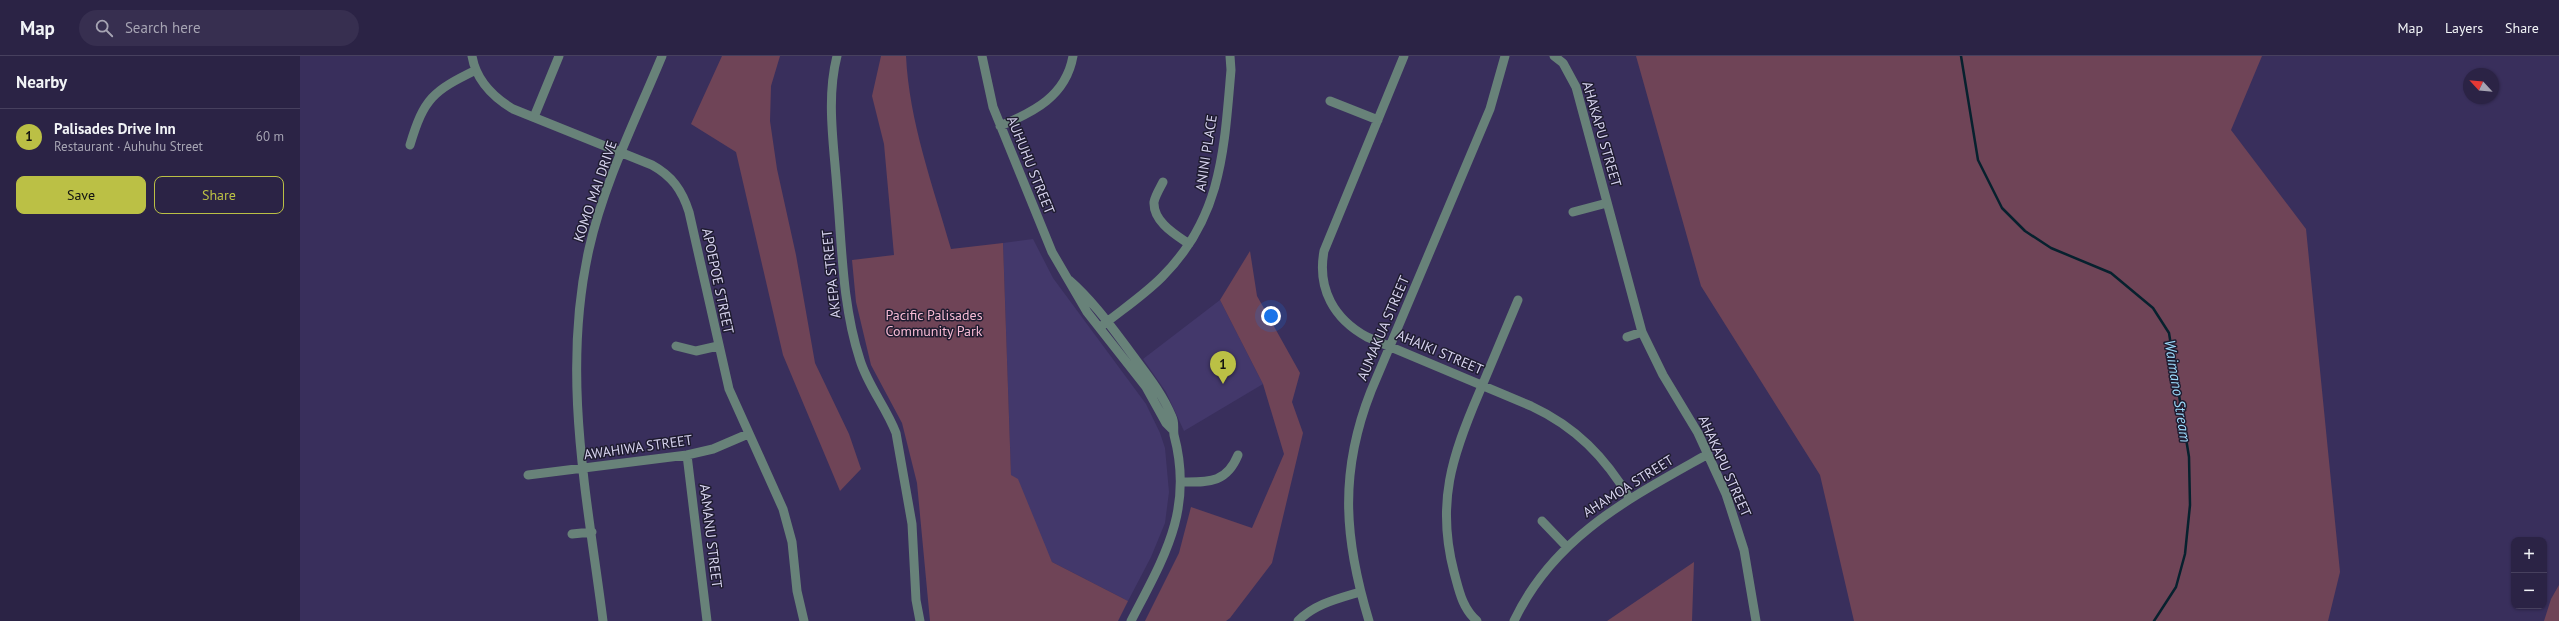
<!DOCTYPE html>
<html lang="en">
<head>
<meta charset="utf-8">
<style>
	body { margin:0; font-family:"PT Sans",sans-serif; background:#372f50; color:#f1f3f6 }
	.controls { position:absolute; right:12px; bottom:12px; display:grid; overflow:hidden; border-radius:8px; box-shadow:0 1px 3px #0004 }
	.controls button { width:36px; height:36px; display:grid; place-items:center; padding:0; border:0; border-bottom:1px solid #47405e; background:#2b2345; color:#f1f3f6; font:20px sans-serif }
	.compass { position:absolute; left:2163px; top:12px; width:36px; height:36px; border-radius:50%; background:#2b2345; box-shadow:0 1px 3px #0004; rotate:296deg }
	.you { position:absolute; left:971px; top:260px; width:14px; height:14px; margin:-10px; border:3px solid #fff; border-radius:50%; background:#1a73e8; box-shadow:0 0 0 6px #1a73e833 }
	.badge { display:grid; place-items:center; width:26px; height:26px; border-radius:50%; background:#bbc045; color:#111; font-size:13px; font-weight:700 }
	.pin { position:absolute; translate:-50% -33px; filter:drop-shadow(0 1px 2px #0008) }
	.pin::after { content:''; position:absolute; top:21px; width:14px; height:12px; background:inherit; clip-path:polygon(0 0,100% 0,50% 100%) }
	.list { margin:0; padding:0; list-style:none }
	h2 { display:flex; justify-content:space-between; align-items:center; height:52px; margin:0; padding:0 16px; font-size:17px }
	h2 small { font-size:13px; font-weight:400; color:#a6a4b3 }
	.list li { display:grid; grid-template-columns:26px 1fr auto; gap:12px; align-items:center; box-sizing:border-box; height:56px; padding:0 16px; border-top:1px solid #47405e }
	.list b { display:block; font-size:15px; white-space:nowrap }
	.list p { margin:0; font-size:13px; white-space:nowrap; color:#a6a4b3 }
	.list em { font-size:13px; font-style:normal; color:#a6a4b3 }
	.actions { display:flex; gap:8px; padding:12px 16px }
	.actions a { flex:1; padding:9px 0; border:1px solid #bbc045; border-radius:8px; text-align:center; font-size:14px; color:#bbc045 }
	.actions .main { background:#bbc045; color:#111 }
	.icon { flex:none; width:22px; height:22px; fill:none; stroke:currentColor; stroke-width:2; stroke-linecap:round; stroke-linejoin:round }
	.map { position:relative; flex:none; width:2259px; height:565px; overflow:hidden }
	header { display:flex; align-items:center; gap:24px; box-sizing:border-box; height:56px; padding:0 20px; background:#2b2345; border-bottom:1px solid #47405e }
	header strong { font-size:19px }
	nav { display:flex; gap:22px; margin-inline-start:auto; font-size:14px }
	.search { width:280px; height:36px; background:#372f50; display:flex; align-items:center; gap:10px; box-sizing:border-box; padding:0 14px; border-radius:22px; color:#a6a4b3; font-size:15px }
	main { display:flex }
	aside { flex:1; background:#2b2345 }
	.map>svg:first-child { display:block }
</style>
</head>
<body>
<header>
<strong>Map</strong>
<div class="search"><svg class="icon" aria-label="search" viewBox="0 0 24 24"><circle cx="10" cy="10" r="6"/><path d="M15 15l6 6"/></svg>Search here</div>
<nav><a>Map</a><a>Layers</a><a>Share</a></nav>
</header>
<main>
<aside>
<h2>Nearby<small></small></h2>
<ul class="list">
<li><span class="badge">1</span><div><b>Palisades Drive Inn</b><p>Restaurant · Auhuhu Street</p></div><em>60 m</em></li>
</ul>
<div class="actions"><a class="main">Save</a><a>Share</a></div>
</aside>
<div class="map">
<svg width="2259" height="565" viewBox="0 0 2259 565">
	<rect width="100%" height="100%" fill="#392f5c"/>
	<path fill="#43386b" d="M733 183 753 222 846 348 860 377 865 392 869 436 865 467 851 501 828 545 752 506 711 419 703 187Z
		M920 244 963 328 884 375 866 336 843 303Z"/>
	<path fill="#6f4457" d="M422 0H480L471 30 470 65 477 113 496 199 515 307 549 378 561 413 540 435 483 299 436 96 391 68Z
		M581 0H606C609 65 633 130 651 193L703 187 711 419 718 423 752 506 828 545 818 565H630L617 427 602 367 571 309 556 246 552 204 594 199 584 88 572 40Z
		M1336 0H1962L1931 74 2006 173 2040 516 2028 565H1554L1520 419 1401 230Z
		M950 195 957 240 1000 317 992 346 1003 377 972 507 930 562 926 565H845L879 497 891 451 952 472 984 398 963 328 920 244Z
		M1394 506 1392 565H1307Z
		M2259 529V565H2244L2251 543Z"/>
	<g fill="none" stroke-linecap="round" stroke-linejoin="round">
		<path stroke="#07212e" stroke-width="2.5" d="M1661 0 1678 104 1702 152 1725 175 1751 192 1811 217 1853 252 1869 277 1889 401 1890 449 1885 498 1876 531 1854 565"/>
		<path stroke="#688279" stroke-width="9" d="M172 0C176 24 193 41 213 53L352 109C372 120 382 134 389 156L429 333 483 453 492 486 497 535 504 565
			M537 0C526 43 534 89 537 133 542 190 542 249 560 304 568 330 586 351 596 377L612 468 616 544 620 565
			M682 0 693 51 752 196 787 256 846 331 866 367 873 374
			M1104 0 1024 195C1017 233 1034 263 1067 281L1231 350C1276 371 1305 401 1330 443
			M1254 0 1263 7 1276 31 1342 276 1363 319 1398 377 1426 438 1444 494 1456 565
			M1030 45 1078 64
			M234 61 259 0
			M700 70C734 56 766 40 773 0
			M110 89C124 42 133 35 176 14
			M863 126C860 132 855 140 854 146 853 166 876 179 889 188
			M1273 156 1307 147
			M769 224C792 244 810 269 828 293 844 315 862 336 872 361 875 367 873 373 874 379 894 454 864 501 831 565
			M803 269C823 253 844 239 862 221 922 161 924 94 931 14L930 0
			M1327 281 1342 276
			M376 290 396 295 418 290
			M387 399 407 565
			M228 419 387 399 413 393 448 378
			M881 426C908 426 926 428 938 399
			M1242 465 1266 490
			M272 478 292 476
			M303 565C287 440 261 318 289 193 304 126 336 63 362 0
			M998 565C1015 548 1037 543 1060 536
			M1069 565C1044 483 1039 416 1071 335L1190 53 1205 0
			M1177 565C1162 552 1159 534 1154 516 1136 447 1152 400 1179 337 1192 306 1205 275 1218 244
			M1214 565C1254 480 1330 442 1408 398"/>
	</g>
	<g text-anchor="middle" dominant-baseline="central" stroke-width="3" stroke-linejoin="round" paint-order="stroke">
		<g font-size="14" fill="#d7d3ef" stroke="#1f1c30">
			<text transform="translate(1302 78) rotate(74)">AHAKAPU STREET</text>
			<text transform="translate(906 97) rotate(-81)">ANINI PLACE</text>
			<text transform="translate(731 109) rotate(68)">AUHUHU STREET</text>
			<text transform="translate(295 135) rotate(-71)">KOMO MAI DRIVE</text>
			<text transform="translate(531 218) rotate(-96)">AKEPA STREET</text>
			<text transform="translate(418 225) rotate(78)">APOEPOE STREET</text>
			<text transform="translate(1083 272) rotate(-67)">AUMAKUA STREET</text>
			<text transform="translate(1140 296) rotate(23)">AHAIKI STREET</text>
			<text transform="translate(338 391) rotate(-8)">AWAHIWA STREET</text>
			<text transform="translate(1425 410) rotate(66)">AHAKAPU STREET</text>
			<text transform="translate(1328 430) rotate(-32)">AHAMOA STREET</text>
			<text transform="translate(411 480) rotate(83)">AAMANU STREET</text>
		</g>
		<g font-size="14" fill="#f8bbd5" stroke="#1f1c30">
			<text x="634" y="259">Pacific Palisades<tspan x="634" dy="16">Community Park</tspan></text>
		</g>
		<g font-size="15" font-style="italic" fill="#9cdafb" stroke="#1f1c30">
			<text transform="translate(1878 335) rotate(81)">Waimano Stream</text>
		</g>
	</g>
</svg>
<div class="controls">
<button>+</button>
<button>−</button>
</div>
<svg class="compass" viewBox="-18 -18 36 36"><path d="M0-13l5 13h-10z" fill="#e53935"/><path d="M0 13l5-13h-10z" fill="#a6a4b3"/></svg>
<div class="you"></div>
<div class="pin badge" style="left:923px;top:328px">1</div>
</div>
</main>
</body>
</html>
